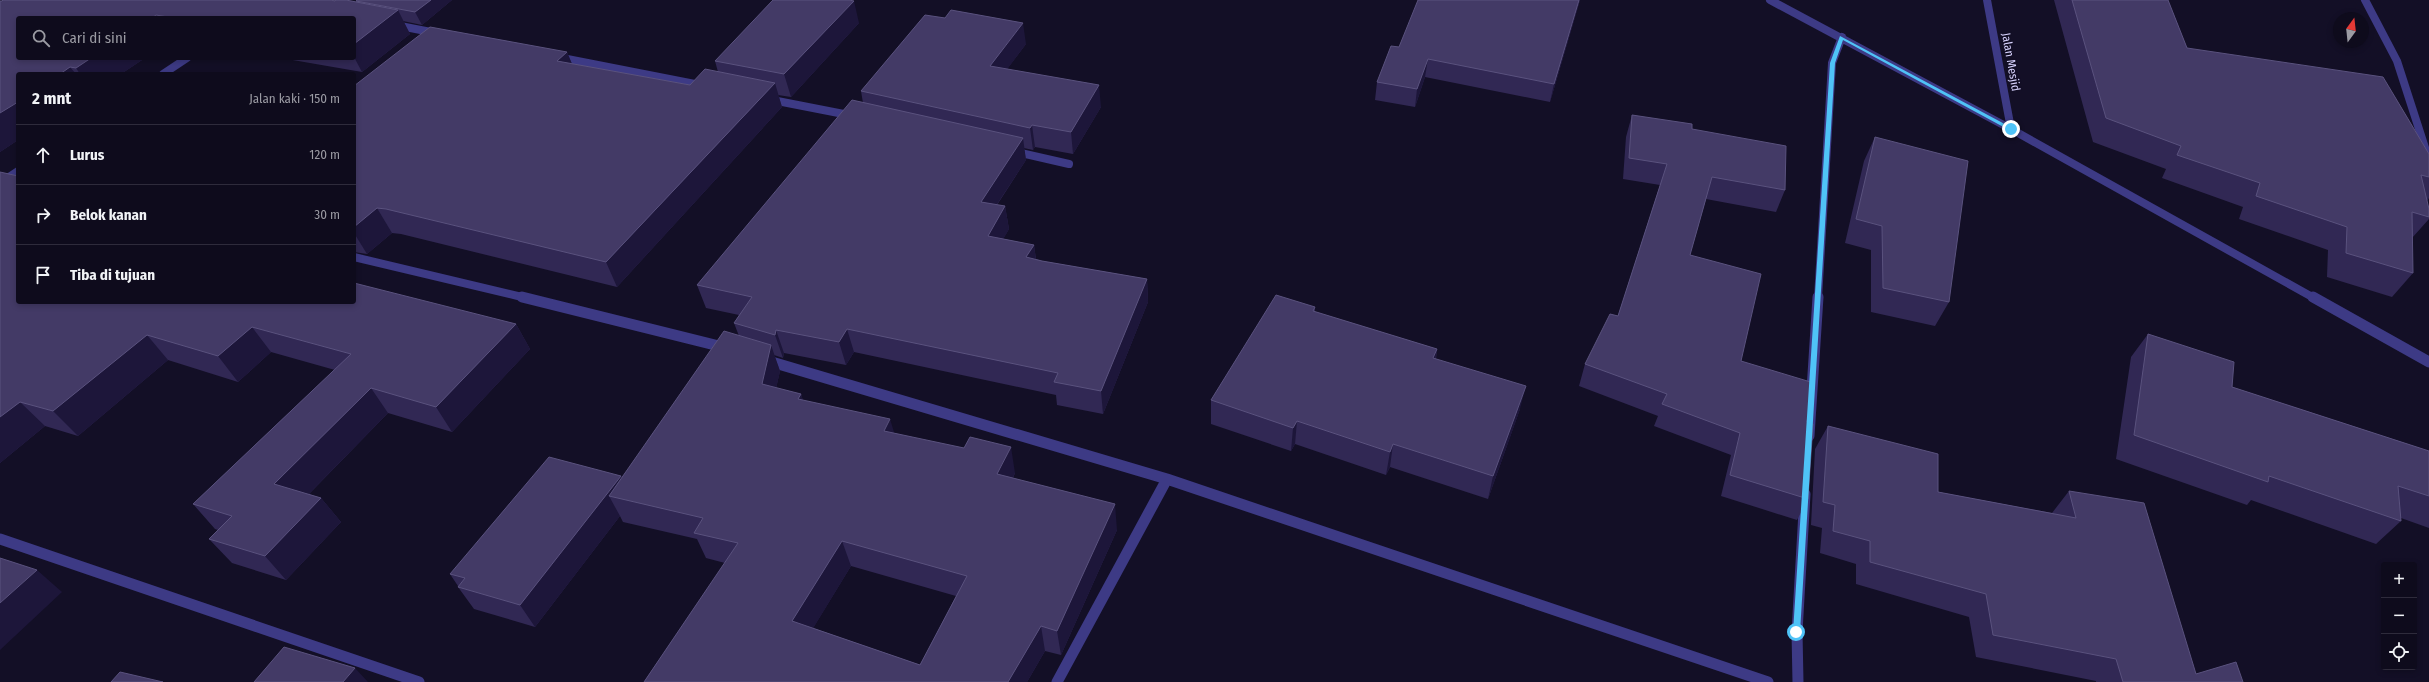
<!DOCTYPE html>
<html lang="id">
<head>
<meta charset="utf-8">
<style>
	body { margin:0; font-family:"Fira Sans Condensed",sans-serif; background:#1c1929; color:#f1f3f6 }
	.controls { position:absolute; right:12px; bottom:12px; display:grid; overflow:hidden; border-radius:4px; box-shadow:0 2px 6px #0003 }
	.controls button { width:36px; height:36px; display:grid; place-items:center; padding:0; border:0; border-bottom:1px solid #2e2b3b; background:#0e0b1c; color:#f1f3f6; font:20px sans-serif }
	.compass { position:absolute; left:2333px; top:12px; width:36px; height:36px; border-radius:50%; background:#0e0b1c; box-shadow:0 2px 6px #0003; rotate:15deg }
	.stop { position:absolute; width:12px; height:12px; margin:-9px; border:3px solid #4fc3f7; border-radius:50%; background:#fff }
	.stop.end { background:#4fc3f7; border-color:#fff; box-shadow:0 1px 4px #0008 }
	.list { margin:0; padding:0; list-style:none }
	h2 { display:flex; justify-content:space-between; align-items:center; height:52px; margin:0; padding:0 16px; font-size:17px }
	h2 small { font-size:13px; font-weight:400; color:#9b9ba3 }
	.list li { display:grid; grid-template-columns:26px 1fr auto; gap:12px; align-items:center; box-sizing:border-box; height:60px; padding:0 16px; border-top:1px solid #2e2b3b }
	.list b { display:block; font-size:15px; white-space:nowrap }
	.list em { font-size:13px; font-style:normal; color:#9b9ba3 }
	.icon { flex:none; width:22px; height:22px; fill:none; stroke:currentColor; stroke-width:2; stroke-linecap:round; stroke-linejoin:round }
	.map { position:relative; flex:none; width:2429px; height:682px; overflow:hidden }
	.search { position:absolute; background:#0e0b1c; box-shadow:0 2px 6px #0003; left:16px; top:16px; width:340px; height:44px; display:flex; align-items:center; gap:10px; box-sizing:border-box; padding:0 14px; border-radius:4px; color:#9b9ba3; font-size:15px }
	.panel { position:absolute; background:#0e0b1c; box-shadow:0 2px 6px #0003; left:16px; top:72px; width:340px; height:232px; border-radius:4px }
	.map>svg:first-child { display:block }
</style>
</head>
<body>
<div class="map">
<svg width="2429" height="682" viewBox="0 0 2429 682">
	<rect width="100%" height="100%" fill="#130f26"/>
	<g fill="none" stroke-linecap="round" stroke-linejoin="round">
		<path stroke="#3d3a85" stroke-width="8" d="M1770 0 2011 129 2314 298
			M1987 0 2011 129
			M2365 0 2397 61 2429 160
			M395 25 436 33
			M557 57 705 86
			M163 74 187 58
			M767 99 854 116
			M1012 151 1069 164
			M0 183 18 171
			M354 257 526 298
			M1818 298 1832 63 1842 37"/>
		<path stroke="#3d3a85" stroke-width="11" d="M522 297 727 348
			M2313 297 2429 362
			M765 360 1167 479 1768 682
			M1809 436 1818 297
			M0 539 419 682
			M1057 682 1167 479
			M1798 682 1797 632 1805 494"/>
	</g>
	<path fill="#312854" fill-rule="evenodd" d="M452 0 422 25 403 21 410 34 362 72 281 58H354V18H18L145 58 121 74H18V140L0 152V1L357 2 356 1Z
		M1580 0 1550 102 1425 77 1415 107 1375 100 1377 82 1399 47Z
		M2054 0H2168L2187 48 2429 154V198L2427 201 2429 209V219L2412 238 2413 273 2392 297 2327 277 2328 250 2239 219 2243 207 2162 178 2166 169 2093 142Z
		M859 23 791 97 778 95 782 107 617 287 401 234 392 233 367 254 354 252V86L567 52 572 64 690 85 718 72 715 61Z
		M1026 44 1007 69 1101 107 1073 154 1035 147 1033 150 1024 148 1026 160 997 205 1005 206 1009 229 1003 239 1034 245 1036 259 1042 261 1147 279 1148 302 1103 414 1057 405 1056 395 854 352 846 365 784 353 783 358 774 355 780 371 776 388 801 394 803 401 894 433 1015 473 1013 478 1117 530 1061 655 1045 651 1027 682H644L725 563 706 558 697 539 623 522 620 516 535 627 474 609 458 587V586L450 574 621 476 622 478 739 336 734 323 739 315 706 308 697 285 863 103 861 91ZM851 566 956 596 920 665 813 628Z
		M1632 115 1692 129 1785 190 1776 212 1706 199 1690 255 1741 361 1807 422 1808 499 1797 520 1721 496 1731 455 1654 426 1658 416 1579 386 1585 364 1618 316 1660 185 1623 179 1626 137Z
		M1875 137 1949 302 1935 326 1871 312V250L1845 243 1864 161Z
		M0 172 18 302 516 324 530 349 452 432 388 413 309 494 321 498 341 522 286 580 232 563 209 539 218 530 215 529 193 504 335 370 271 352 238 382 168 360 78 436 45 426 0 463Z
		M1315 307V312L1437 349 1436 359 1520 409 1488 499 1390 467 1386 475 1295 444 1291 451 1211 424V400Z
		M2148 334 2232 387 2429 451V528L2401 518V521L2376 544 2251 500 2247 505 2116 459 2131 357Z
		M1828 426 1938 492 2052 513 2069 491 2196 674 2243 682H2096V681L1976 657 1969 617 1856 584V564L1820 553 1822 528 1811 525 1815 449Z"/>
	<path fill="#1d163a" d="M431 0H452L422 25 415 12Z
		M1579 0H1580L1550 102 1554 84Z
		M854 1 859 23 791 97 784 74Z
		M398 10 410 34 362 72 354 57V44Z
		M156 15 159 18H152Z
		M1023 23 1026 44 993 88 990 66Z
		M567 52 577 76 557 61Z
		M91 58H145L121 74H80L76 68Z
		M1428 59 1425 77 1415 107 1417 89Z
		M70 67 76 74H60Z
		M775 83 782 107 617 287 606 262Z
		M1099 85 1101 107 1073 154 1071 132Z
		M18 102V140L0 152V113Z
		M1032 125 1035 147 1033 150 1030 128Z
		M1023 138 1026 160 984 224 981 202Z
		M1005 206 1009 229 992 259 988 236Z
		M377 208 392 233 367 254 354 233V227Z
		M1034 245 1037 268 1026 257Z
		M354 260 356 263 354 266Z
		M1147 279 1148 302 1103 414 1101 391Z
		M516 324 530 349 452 432 436 407Z
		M252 327 271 352 238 382 218 356Z
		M847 329 854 352 846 365 839 342Z
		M776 330 784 353 783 358 775 335Z
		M147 335 168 360 78 436 53 411Z
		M771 345 780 371 771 411 762 384Z
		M1437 349 1433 373V358Z
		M1526 386 1520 409 1488 499 1493 476Z
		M371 388 388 413 294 509 274 484Z
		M801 394 810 421 798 399Z
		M20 402 45 426 0 463V417Z
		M890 419 898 445 884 431Z
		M1297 421 1295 444 1291 451 1293 428Z
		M1393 444 1390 467 1386 475 1390 452Z
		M1011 447 1015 473 1002 500 997 474Z
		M621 476 633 499 609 496 620 516 535 627 520 605Z
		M321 498 341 522 286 580 265 556Z
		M1115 504 1117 530 1061 655 1057 631Z
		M842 541 851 566 803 645 792 621Z
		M37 570 62 592 0 650V603Z
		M1041 626 1045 651 1027 682H1008Z
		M355 668 368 682H343Z"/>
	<path fill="#433a66" stroke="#5a527e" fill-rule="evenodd" d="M3 0H331L335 1V0H346L398 10 354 44V18H174L156 15 152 18H18V58H91L76 68 70 67 60 74H18V102L0 113V1H2Z
		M357 0H431L415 12 356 1Z
		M773 0H849L854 1 784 74 715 61Z
		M1418 0H1579L1554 84 1428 59 1417 89 1377 82 1391 46 1399 47Z
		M2072 0H2168L2187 48 2383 77 2429 154V177L2421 175 2429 209V217L2412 212 2413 273 2346 253 2347 227 2256 196 2260 183 2177 155 2181 146 2106 118Z
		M951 10 1023 23 990 66 1099 85 1071 132 1032 125 1030 128 861 91 925 15 945 18Z
		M430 27 567 52 557 61 690 85 705 69 775 83 606 262 386 209 377 208 354 227V86Z
		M852 100 1023 138 981 202 1005 206 988 236 1034 245 1026 257 1042 261 1147 279 1101 391 1054 382 1058 373 847 329 839 342 776 330 775 335 734 323 752 297 697 285Z
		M1632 115 1692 124V129L1786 146 1785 190 1712 177 1690 255 1761 274 1741 361 1814 383 1807 422 1813 424 1808 499 1730 475 1740 433 1662 404 1667 394 1585 364 1610 314 1618 316 1667 164 1629 158Z
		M1875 137 1968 161 1949 302 1883 288 1882 226 1856 219Z
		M0 172 18 176V302H354V283L516 324 436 407 371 388 274 484 321 498 265 556 209 539 232 516 193 504 351 354 252 327 218 356 147 335 53 411 20 402 0 417Z
		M1276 295 1315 307 1313 311 1437 349 1433 358 1526 386 1493 476 1393 444 1390 452 1297 421 1293 428 1211 400Z
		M724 331 771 345 762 384 801 394 798 399 890 419 884 431 964 448 970 437 1011 447 997 474 1115 504 1057 631 1041 626 1008 682H644L738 543 694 533 703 518 609 496ZM842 541 967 576 920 665 792 621Z
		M2148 334 2234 362 2232 387 2429 451V496L2398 486 2401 521 2269 476 2268 482 2134 435Z
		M1828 426 1938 454V492L2076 518 2069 491 2144 503 2196 674 2236 662 2243 682H2123L2116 659 1993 635 1986 594 1870 562V541L1833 531 1835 505 1823 502Z
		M549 457 621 476 520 605 458 587 465 578 450 574Z
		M0 558 37 570 0 603Z
		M284 647 355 668 343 682H254Z
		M120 672 163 682H111Z"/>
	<path fill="#4fc3f7" d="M1840 36 2014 129 2009 130 1843 40 1835 63 1800 632 1796 636 1793 632 1830 63Z"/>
	<g text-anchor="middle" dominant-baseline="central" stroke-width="3" stroke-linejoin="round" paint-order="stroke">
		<g font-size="12" fill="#d9d4ff" stroke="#130f26">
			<text transform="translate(2011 62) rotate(80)">Jalan Mesjid</text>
		</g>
	</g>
</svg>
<div class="controls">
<button>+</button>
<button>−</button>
<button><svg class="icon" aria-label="locate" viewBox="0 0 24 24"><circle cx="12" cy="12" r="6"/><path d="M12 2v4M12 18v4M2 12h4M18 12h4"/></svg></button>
</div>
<svg class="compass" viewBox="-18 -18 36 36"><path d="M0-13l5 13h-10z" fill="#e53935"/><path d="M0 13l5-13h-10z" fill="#9b9ba3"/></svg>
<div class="stop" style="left:1796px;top:632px"></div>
<div class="stop end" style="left:2011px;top:129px"></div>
<div class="search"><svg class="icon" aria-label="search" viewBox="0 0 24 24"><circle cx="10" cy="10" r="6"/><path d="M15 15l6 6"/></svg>Cari di sini</div>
<section class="panel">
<h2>2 mnt<small>Jalan kaki · 150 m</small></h2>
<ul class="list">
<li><svg class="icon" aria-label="ahead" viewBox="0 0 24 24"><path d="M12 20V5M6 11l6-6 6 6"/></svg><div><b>Lurus</b></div><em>120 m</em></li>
<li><svg class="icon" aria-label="right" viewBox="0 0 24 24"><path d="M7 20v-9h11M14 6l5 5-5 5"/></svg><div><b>Belok kanan</b></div><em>30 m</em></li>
<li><svg class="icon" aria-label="arrive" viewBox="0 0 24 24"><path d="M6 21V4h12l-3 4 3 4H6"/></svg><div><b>Tiba di tujuan</b></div></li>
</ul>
</section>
</div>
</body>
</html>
